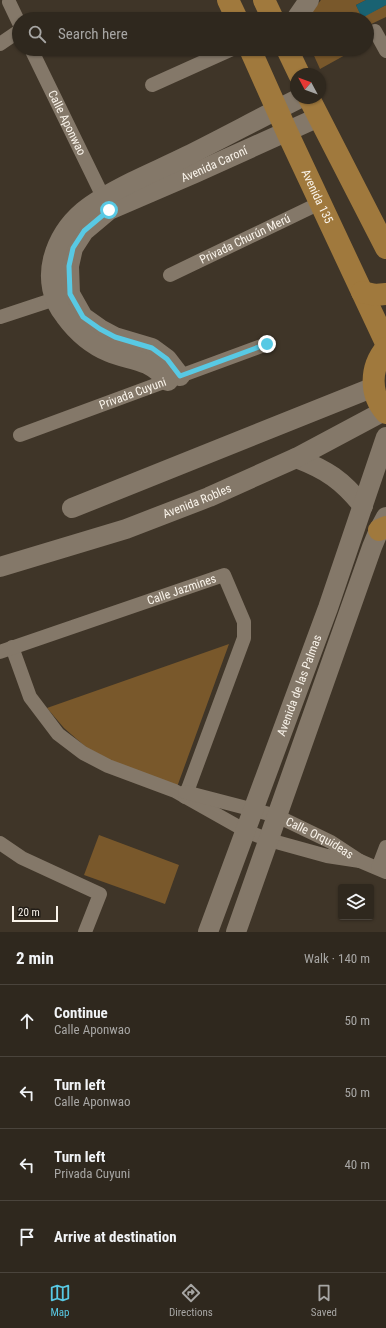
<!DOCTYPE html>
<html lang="en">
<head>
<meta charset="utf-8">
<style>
	body { margin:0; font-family:"Roboto Condensed",sans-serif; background:#3b342b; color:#f1f3f6 }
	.controls { position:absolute; right:12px; bottom:12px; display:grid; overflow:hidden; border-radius:4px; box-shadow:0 1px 3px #0004 }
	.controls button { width:36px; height:36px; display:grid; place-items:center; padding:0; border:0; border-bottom:1px solid #4a443c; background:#2f281e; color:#f1f3f6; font:20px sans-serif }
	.compass { position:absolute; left:290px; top:68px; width:36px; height:36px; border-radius:50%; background:#2f281e; box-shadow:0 1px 3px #0004; rotate:311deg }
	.scale { position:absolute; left:12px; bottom:10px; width:46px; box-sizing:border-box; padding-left:4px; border:2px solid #faf4eb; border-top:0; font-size:11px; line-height:14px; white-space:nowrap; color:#faf4eb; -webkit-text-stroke:3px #221d17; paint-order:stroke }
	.stop { position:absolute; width:12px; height:12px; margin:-9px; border:3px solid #58c9e4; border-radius:50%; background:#fff }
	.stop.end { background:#58c9e4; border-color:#fff; box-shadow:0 1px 4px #0008 }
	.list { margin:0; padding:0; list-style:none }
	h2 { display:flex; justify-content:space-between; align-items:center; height:52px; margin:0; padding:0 16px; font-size:17px }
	h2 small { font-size:13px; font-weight:400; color:#a7a6a4 }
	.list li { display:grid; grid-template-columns:26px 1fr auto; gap:12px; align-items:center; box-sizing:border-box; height:72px; padding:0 16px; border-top:1px solid #4a443c }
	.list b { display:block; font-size:15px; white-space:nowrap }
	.list p { margin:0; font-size:13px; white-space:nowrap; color:#a7a6a4 }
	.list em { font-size:13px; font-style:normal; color:#a7a6a4 }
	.icon { flex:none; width:22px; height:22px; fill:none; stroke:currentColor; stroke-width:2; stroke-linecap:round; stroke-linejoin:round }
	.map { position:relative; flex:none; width:386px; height:932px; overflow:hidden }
	.search { position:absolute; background:#2f281e; box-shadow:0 1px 3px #0004; left:12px; right:12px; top:12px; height:44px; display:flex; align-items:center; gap:10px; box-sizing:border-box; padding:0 14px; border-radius:22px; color:#a7a6a4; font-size:15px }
	.sheet { height:340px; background:#2f281e }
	nav { display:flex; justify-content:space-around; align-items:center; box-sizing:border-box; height:56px; border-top:1px solid #4a443c; background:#2f281e; font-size:11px; color:#a7a6a4 }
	nav a { display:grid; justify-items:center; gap:2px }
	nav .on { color:#58c9e4 }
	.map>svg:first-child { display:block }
</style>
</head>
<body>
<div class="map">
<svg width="386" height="932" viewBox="0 0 386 932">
	<rect width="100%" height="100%" fill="#3f3528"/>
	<path fill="#79582b" d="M321 0H366L356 5 362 17 386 5V17L367 26V19H306Z
		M311 49H356L320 69Z
		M229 644 177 787 112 761 87 748 64 728 47 708Z
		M99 835 179 865 165 904 84 875Z"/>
	<path fill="#196272" d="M366 0H386V5L362 18 356 5Z"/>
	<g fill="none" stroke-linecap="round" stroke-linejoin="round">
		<g stroke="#847869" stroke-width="14">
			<path d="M9 2 19 23"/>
			<path d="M375 31 386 51"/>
			<path d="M0 44 19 31"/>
			<path id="s1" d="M31 49 107 205"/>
			<path d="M152 85 232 49"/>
			<path id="s2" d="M170 275 320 203"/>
			<path d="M0 317 64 296"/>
			<path id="s3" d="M20 435 267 344"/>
			<path d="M12 647 30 697 58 734 83 753 108 766 175 791 246 831 269 840 327 856 360 861"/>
			<path id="s4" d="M0 652 224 575 244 622V638L185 797"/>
			<path id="s5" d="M185 792 277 816 331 842 360 861 386 872"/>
			<path d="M0 843 22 858 100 894 85 932"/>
			<path d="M378 868 386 847"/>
		</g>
		<g stroke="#847869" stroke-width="20">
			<path d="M296 19 309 0"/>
			<path id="s6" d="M180 376 167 359 152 348 115 337 100 329 83 317 70 294 69 266 73 248 84 231 109 210 195 173 319 117"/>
			<path d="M168 381C162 374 155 368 147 364 135 359 121 357 109 352 92 345 76 331 65 316 52 300 48 279 53 259 64 217 96 200 132 182 150 173 169 165 187 156 225 137 262 117 300 98"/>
			<path d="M296 458C327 470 342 480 363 506"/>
			<path d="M72 508 374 387"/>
			<path id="s7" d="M0 567 126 529 209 497 296 458 384 411"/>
			<path id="s8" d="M208 932 328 608 386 437"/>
			<path d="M236 932 372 547 379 530 386 517"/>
		</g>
		<g stroke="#a0793d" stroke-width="22">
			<path d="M228 0 237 19"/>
			<path d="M264 0 273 19"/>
			<path id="s9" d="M250 49 287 132 386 343"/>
			<path d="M287 49 299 74"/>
			<path d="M309 98 386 248"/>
			<path d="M362 292 375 295 386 294"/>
			<path d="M386 348C370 367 369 394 386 413"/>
			<path d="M379 530 386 527"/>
		</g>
	</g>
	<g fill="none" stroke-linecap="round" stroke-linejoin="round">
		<path stroke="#58c9e4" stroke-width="5" d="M109 210 84 231 73 248 69 266 70 294 83 317 100 329 115 337 152 348 167 359 180 376 267 344"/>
	</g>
	<g text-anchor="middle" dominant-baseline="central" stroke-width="4" stroke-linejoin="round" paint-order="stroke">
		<g font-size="12" fill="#faf4eb" stroke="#221d17">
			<text stroke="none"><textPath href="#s1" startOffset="82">Calle Aponwao</textPath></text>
			<text stroke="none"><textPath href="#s6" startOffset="357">Avenida Caroní</textPath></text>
			<text stroke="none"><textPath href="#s9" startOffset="162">Avenida 135</textPath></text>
			<text stroke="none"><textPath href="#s2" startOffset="83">Privada Churún Merú</textPath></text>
			<text stroke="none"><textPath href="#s3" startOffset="120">Privada Cuyuni</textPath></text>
			<text stroke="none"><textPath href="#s7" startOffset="208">Avenida Robles</textPath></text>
			<text stroke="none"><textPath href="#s4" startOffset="192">Calle Jazmines</textPath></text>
			<text stroke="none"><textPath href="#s8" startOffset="263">Avenida de las Palmas</textPath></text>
			<text stroke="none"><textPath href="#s5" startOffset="143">Calle Orquideas</textPath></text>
		</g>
	</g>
</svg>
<div class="controls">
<button><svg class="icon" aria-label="layers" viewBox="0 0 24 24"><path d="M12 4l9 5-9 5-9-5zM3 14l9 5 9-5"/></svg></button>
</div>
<svg class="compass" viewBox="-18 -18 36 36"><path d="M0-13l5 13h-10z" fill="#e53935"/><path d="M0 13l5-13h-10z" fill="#a7a6a4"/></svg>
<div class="scale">20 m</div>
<div class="stop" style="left:109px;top:210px"></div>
<div class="stop end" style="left:267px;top:344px"></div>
<div class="search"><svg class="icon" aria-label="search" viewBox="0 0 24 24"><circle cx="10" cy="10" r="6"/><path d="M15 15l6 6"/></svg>Search here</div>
</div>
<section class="sheet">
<h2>2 min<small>Walk · 140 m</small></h2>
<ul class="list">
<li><svg class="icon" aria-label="ahead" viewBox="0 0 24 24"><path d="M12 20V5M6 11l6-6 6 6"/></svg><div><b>Continue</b><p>Calle Aponwao</p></div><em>50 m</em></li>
<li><svg class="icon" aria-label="left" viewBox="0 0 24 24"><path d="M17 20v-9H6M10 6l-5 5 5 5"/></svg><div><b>Turn left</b><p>Calle Aponwao</p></div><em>50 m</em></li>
<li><svg class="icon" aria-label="left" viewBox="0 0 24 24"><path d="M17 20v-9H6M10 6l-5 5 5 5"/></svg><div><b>Turn left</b><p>Privada Cuyuni</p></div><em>40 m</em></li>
<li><svg class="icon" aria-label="arrive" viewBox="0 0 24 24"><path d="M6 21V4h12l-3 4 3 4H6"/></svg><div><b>Arrive at destination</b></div></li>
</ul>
</section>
<nav>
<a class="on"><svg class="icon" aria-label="map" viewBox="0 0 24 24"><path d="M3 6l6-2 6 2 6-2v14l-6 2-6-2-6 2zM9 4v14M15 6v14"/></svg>Map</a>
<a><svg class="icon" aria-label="directions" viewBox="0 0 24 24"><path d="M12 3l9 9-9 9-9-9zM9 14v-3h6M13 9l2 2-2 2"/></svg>Directions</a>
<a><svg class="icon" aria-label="saved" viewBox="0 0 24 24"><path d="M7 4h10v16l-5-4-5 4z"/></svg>Saved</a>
</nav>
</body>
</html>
